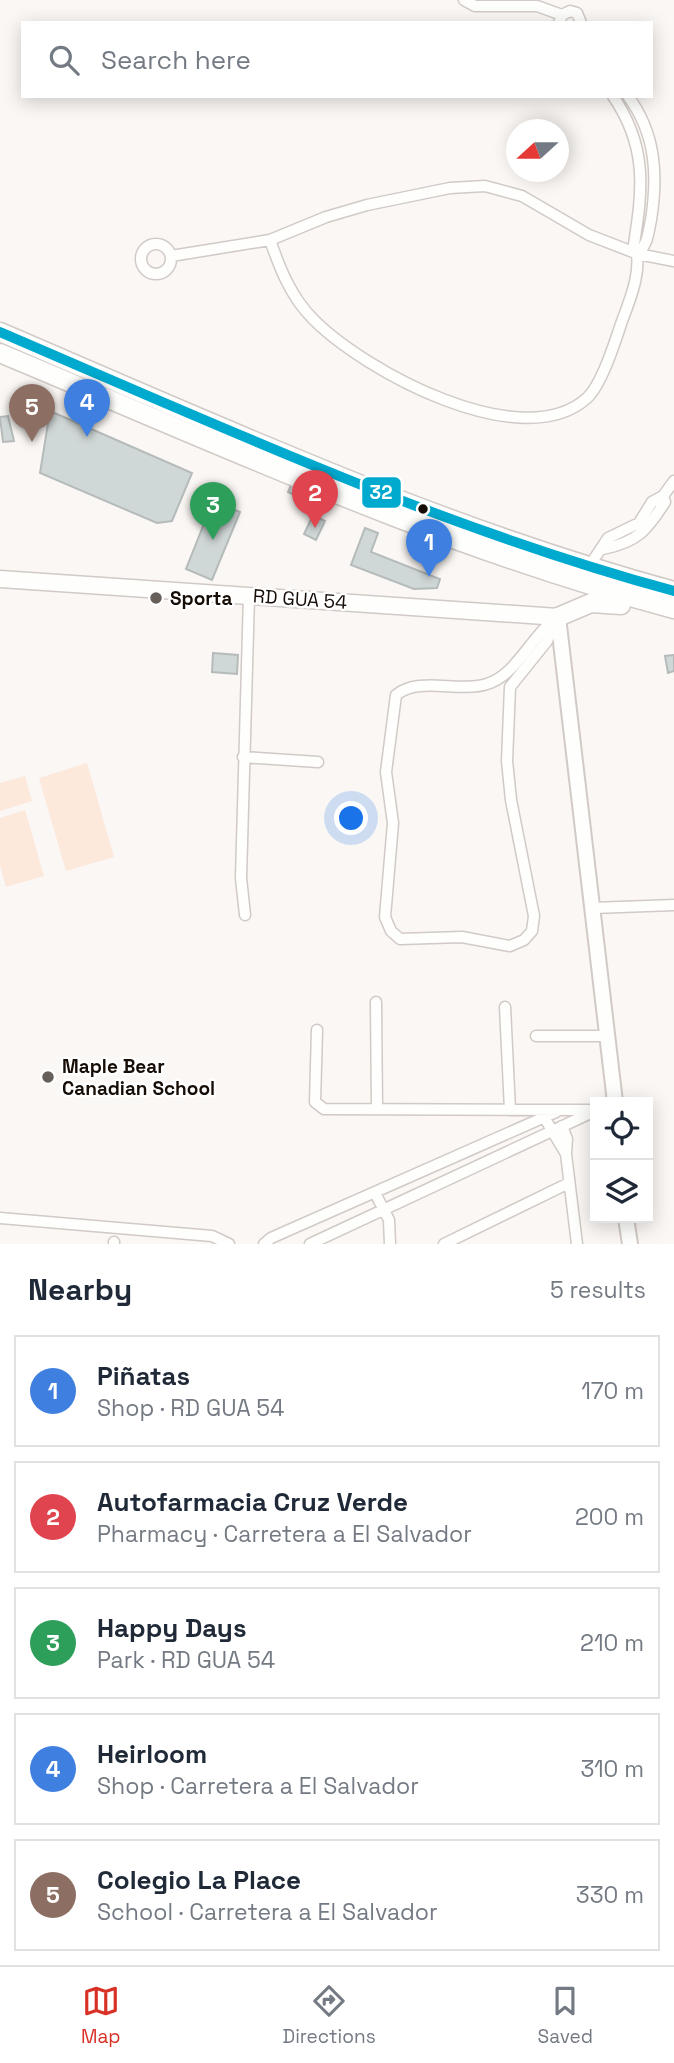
<!DOCTYPE html>
<meta charset="utf-8">
<style>
:root{--surface:#fff;--page:#f6f6f7;--text:#1f2937;--muted:#747a83;--line:#e0e1e3;--accent:#d93025}
body{margin:0;font-family:"Space Grotesk",sans-serif;background:var(--page);color:var(--text)}
.controls{position:absolute;right:21px;bottom:21px;display:grid;overflow:hidden;border-radius:0px;box-shadow:0 4px 18px #0003}
.controls button{width:63px;height:63px;display:grid;place-items:center;padding:0;border:0;border-bottom:2px solid var(--line);background:var(--surface);color:var(--text);font:35px sans-serif}
.compass{position:absolute;left:506px;top:119px;width:63px;height:63px;border-radius:50%;background:var(--surface);box-shadow:0 4px 18px #0003;rotate:249deg}
.you{position:absolute;left:352px;top:819px;width:24px;height:24px;margin:-18px;border:5px solid #fff;border-radius:50%;background:#1a73e8;box-shadow:0 0 0 10px #1a73e833}
.badge{display:grid;place-items:center;width:46px;height:46px;border-radius:50%;background:var(--accent);color:#fff;font-size:23px;font-weight:700}
.pin{position:absolute;translate:-50% -58px;filter:drop-shadow(0 2px 4px #0008)}
.pin::after{content:'';position:absolute;top:37px;width:24px;height:21px;background:inherit;clip-path:polygon(0 0,100% 0,50% 100%)}
.list{margin:0;padding:0;list-style:none}
h2{display:flex;justify-content:space-between;align-items:center;height:91px;margin:0;padding:0 28px;font-size:30px}
h2 small{font-size:23px;font-weight:400;color:var(--muted)}
.list li{display:grid;grid-template-columns:46px 1fr auto;gap:21px;align-items:center;box-sizing:border-box;height:112px;margin:0 14px 14px;padding:0 14px;border:2px solid var(--line);border-radius:0px}
.list b{display:block;font-size:26px;white-space:nowrap}
.list p{margin:0;font-size:23px;white-space:nowrap;color:var(--muted)}
.list em{font-size:23px;font-style:normal;color:var(--muted)}
.icon{flex:none;width:38px;height:38px;fill:none;stroke:currentColor;stroke-width:2;stroke-linecap:round;stroke-linejoin:round}
.map{position:relative;flex:none;width:674px;height:1244px;overflow:hidden}
.search{position:absolute;background:var(--surface);box-shadow:0 4px 18px #0003;left:21px;right:21px;top:21px;height:77px;display:flex;align-items:center;gap:18px;box-sizing:border-box;padding:0 24px;border-radius:0px;color:var(--muted);font-size:26px}
.sheet{height:721px;background:var(--surface)}
nav{display:flex;justify-content:space-around;align-items:center;box-sizing:border-box;height:98px;border-top:2px solid var(--line);background:var(--surface);font-size:19px;color:var(--muted)}
nav a{display:grid;justify-items:center;gap:4px}
nav .on{color:var(--accent)}
.map>svg:first-child{display:block}
.green{fill:#fde8dc}
.building{fill:#d0d8d7;stroke:#b5bbba;stroke-width:2}
.lines{fill:none;stroke-linecap:round;stroke-linejoin:round}
.street-casing{stroke:#d1cac6;stroke-width:13}
.secondary-casing{stroke:#d1cac6;stroke-width:18}
.primary-casing{stroke:#d1cac6;stroke-width:19}
.highway-casing{stroke:#d1cac6;stroke-width:21}
.street{stroke:#fefefd;stroke-width:10}
.secondary{stroke:#fefefd;stroke-width:14}
.primary{stroke:#fefefd;stroke-width:16}
.highway{stroke:#fefefd;stroke-width:18}
.bus-1-casing{stroke:#fff;stroke-width:16}
.bus-1{stroke:#00a9ce;stroke-width:10}
.bus-dot{fill:#170d07;stroke:#fff;stroke-width:2.5}
.poi-dot{fill:#665f5a;stroke:#fff;stroke-width:2.5}
.labels{text-anchor:middle;dominant-baseline:central;stroke-width:5;stroke-linejoin:round;paint-order:stroke}
.poi-label{font-size:19px;font-weight:bold;fill:#170d07;stroke:#fff;text-anchor:start}
.street-label{font-size:19px;fill:#170d07;stroke:#fff}
.line-badge{stroke:#fff;stroke-width:2.5}
.badge-label{font-size:19px;text-anchor:middle;font-weight:bold;fill:#fff}
</style>
<div class="map">
<svg width="674" height="1244" viewBox="0 0 674 1244">
<rect width="100%" height="100%" fill="#faf7f4"/>
<path class="green" d="M87,763L114,857L66,871L39,778Z
M25,776L32,801L0,811V783Z
M25,810L44,876L6,887L0,866V818Z"/>
<path class="building" d="M50,411L192,473L172,521L157,523L40,473Z
M8,416L14,441L3,442L0,417Z
M292,483L301,487L296,496L288,492Z
M213,501L240,512L212,580L186,569Z
M313,515L325,521L316,540L304,534Z
M365,528L378,533L371,552L440,579L437,588L414,589L351,565Z
M213,653L238,655L237,674L212,672Z
M674,655V671L668,673L665,656Z"/>
<g class="lines">
<g class="street-casing">
<path id="street" d="M464,0L475,6H537L562,15
M559,23L562,15L570,11L577,13L581,23
M628,96C656,134 658,175 651,220C648,233 648,244 638,254
M270,240C280,269 291,297 313,319C363,370 522,457 587,398C602,384 615,342 622,321C630,300 644,266 634,244C643,187 647,146 613,96
M141 259a15 15 0 1 1 30 0a15 15 0 1 1-30 0Z
M171,256L270,240L326,217L367,205L450,188L485,186L522,196L589,235L638,254L674,261
M603,549C638,542 647,530 665,502L663,496
M594,559L608,538L639,523L652,502L663,496L674,481
M558,617L547,641L510,687L507,761L511,800L534,916L532,931L524,940L510,946L462,937L400,939L391,931L385,917L393,823L386,772L396,695C419,676 458,693 487,684C517,675 531,635 558,617Z
M243,757L318,762
M593,908L674,905
M245,915L241,878L249,596
M376,1002L377,1109
M505,1007L510,1110
M317,1030L315,1102L324,1109L595,1110
M536,1036H609
M544,1117L566,1154
M562,1126L567,1139L566,1154L577,1244
M375,1193L389,1220L390,1244
M0,1218L212,1236L229,1244
M114,1244V1242
M264,1244L271,1238L556,1112
M310,1244L595,1111
M444,1244L569,1183"/>
</g>
<g class="secondary-casing">
<path id="secondary" d="M558,617L615,1102
M626,1218L630,1244"/>
</g>
<g class="primary-casing">
<path id="primary" d="M0,579L558,617"/>
</g>
<g class="highway-casing">
<path id="highway" d="M0,332C222,427 441,528 674,591
M0,353C221,445 442,548 674,609
M558,617L591,603L621,605"/>
</g>
<use href="#street" class="street"/>
<use href="#secondary" class="secondary"/>
<use href="#primary" class="primary"/>
<use href="#highway" class="highway"/>
<g class="bus-1-casing">
<path id="bus-1" d="M0,332C222,427 441,528 674,591"/>
</g>
<use href="#bus-1" class="bus-1"/>
</g>
<circle class="bus-dot" cx="423" cy="509" r="6"/>
<g class="poi-dot">
<circle cx="156" cy="598" r="7"/>
<circle cx="48" cy="1077" r="7"/>
</g>
<g class="labels">
<g class="poi-label">
<text x="170" y="598">Sporta</text>
<text x="62" y="1066">Maple Bear<tspan x="62" dy="22">Canadian School</tspan></text>
</g>
<g class="street-label">
<text transform="translate(300 599) rotate(4)">RD GUA 54</text>
</g>
</g>
<rect class="line-badge" x="361" y="476" width="41" height="33" rx="7" fill="#00a9ce"/>
<g class="badge-label">
<text x="381" y="499">32</text>
</g>
</svg>
<div class="controls">
<button><svg class="icon" aria-label="locate" viewBox="0 0 24 24"><circle cx="12" cy="12" r="6"/><path d="M12 2v4M12 18v4M2 12h4M18 12h4"/></svg></button>
<button><svg class="icon" aria-label="layers" viewBox="0 0 24 24"><path d="M12 4l9 5-9 5-9-5zM3 14l9 5 9-5"/></svg></button>
</div>
<svg class="compass" viewBox="-18 -18 36 36"><path d="M0-13l5 13h-10z" fill="#e53935"/><path d="M0 13l5-13h-10z" fill="#747a83"/></svg>
<div class="you"></div>
<div class="pin badge" style="left:429px;top:577px;background:#3f7fe0">1</div>
<div class="pin badge" style="left:315px;top:528px;background:#e0444e">2</div>
<div class="pin badge" style="left:213px;top:540px;background:#2e9e5b">3</div>
<div class="pin badge" style="left:87px;top:437px;background:#3f7fe0">4</div>
<div class="pin badge" style="left:32px;top:442px;background:#8d6e63">5</div>
<div class="search"><svg class="icon" aria-label="search" viewBox="0 0 24 24"><circle cx="10" cy="10" r="6"/><path d="M15 15l6 6"/></svg>Search here</div>
</div>
<section class="sheet">
<h2>Nearby<small>5 results</small></h2>
<ul class="list">
<li><span class="badge" style="background:#3f7fe0">1</span><div><b>Piñatas</b><p>Shop · RD GUA 54</p></div><em>170 m</em></li>
<li><span class="badge" style="background:#e0444e">2</span><div><b>Autofarmacia Cruz Verde</b><p>Pharmacy · Carretera a El Salvador</p></div><em>200 m</em></li>
<li><span class="badge" style="background:#2e9e5b">3</span><div><b>Happy Days</b><p>Park · RD GUA 54</p></div><em>210 m</em></li>
<li><span class="badge" style="background:#3f7fe0">4</span><div><b>Heirloom</b><p>Shop · Carretera a El Salvador</p></div><em>310 m</em></li>
<li><span class="badge" style="background:#8d6e63">5</span><div><b>Colegio La Place</b><p>School · Carretera a El Salvador</p></div><em>330 m</em></li>
</ul>
</section>
<nav>
<a class="on"><svg class="icon" aria-label="map" viewBox="0 0 24 24"><path d="M3 6l6-2 6 2 6-2v14l-6 2-6-2-6 2zM9 4v14M15 6v14"/></svg>Map</a>
<a><svg class="icon" aria-label="directions" viewBox="0 0 24 24"><path d="M12 3l9 9-9 9-9-9zM9 14v-3h6M13 9l2 2-2 2"/></svg>Directions</a>
<a><svg class="icon" aria-label="saved" viewBox="0 0 24 24"><path d="M7 4h10v16l-5-4-5 4z"/></svg>Saved</a>
</nav>
